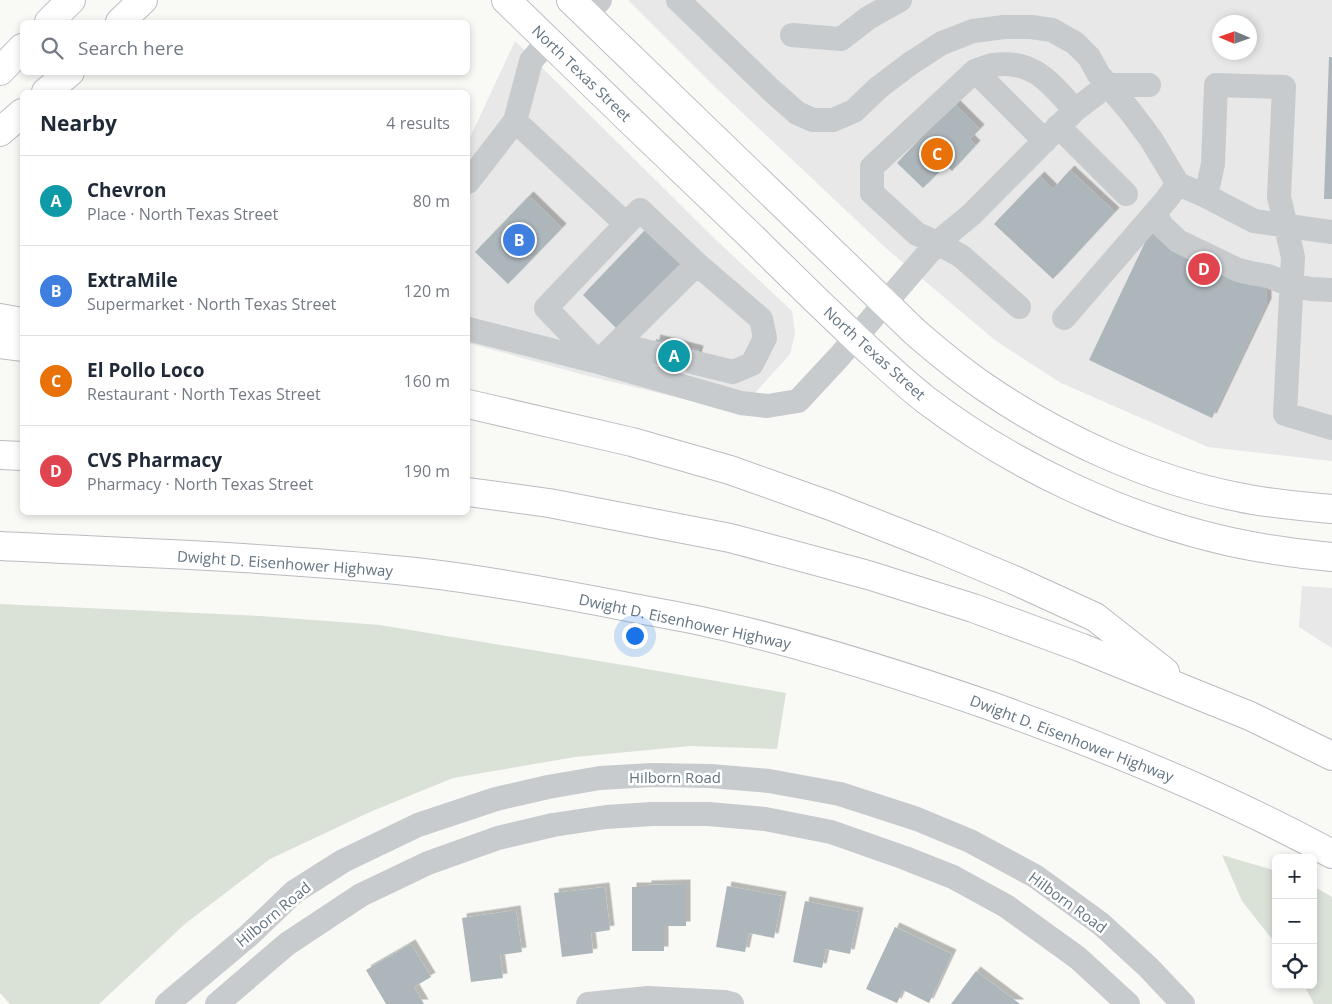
<!DOCTYPE html>
<meta charset="utf-8">
<style>
:root{--surface:#fff;--page:#f2f2f3;--text:#1f2937;--muted:#747a83;--line:#e0e1e3;--accent:#e5572a}
body{margin:0;font-family:"Open Sans",sans-serif;background:var(--page);color:var(--text)}
.controls{position:absolute;right:15px;bottom:15px;display:grid;overflow:hidden;border-radius:8px;box-shadow:0 2px 8px #0003}
.controls button{width:45px;height:45px;display:grid;place-items:center;padding:0;border:0;border-bottom:1px solid var(--line);background:var(--surface);color:var(--text);font:25px sans-serif}
.compass{position:absolute;left:1212px;top:15px;width:45px;height:45px;border-radius:50%;background:var(--surface);box-shadow:0 2px 8px #0003;rotate:272deg}
.you{position:absolute;left:634px;top:635px;width:18px;height:18px;margin:-12px;border:4px solid #fff;border-radius:50%;background:#1a73e8;box-shadow:0 0 0 8px #1a73e833}
.badge{display:grid;place-items:center;width:32px;height:32px;border-radius:50%;background:var(--accent);color:#fff;font-size:16px;font-weight:700}
.pin{position:absolute;translate:-50% -50%;border:2px solid #fff;box-shadow:0 1px 5px #0006}
.list{margin:0;padding:0;list-style:none}
h2{display:flex;justify-content:space-between;align-items:center;height:65px;margin:0;padding:0 20px;font-size:21px}
h2 small{font-size:16px;font-weight:400;color:var(--muted)}
.list li{display:grid;grid-template-columns:32px 1fr auto;gap:15px;align-items:center;box-sizing:border-box;height:90px;padding:0 20px;border-top:1px solid var(--line)}
.list b{display:block;font-size:19px;white-space:nowrap}
.list p{margin:0;font-size:16px;white-space:nowrap;color:var(--muted)}
.list em{font-size:16px;font-style:normal;color:var(--muted)}
.icon{flex:none;width:28px;height:28px;fill:none;stroke:currentColor;stroke-width:2;stroke-linecap:round;stroke-linejoin:round}
.map{position:relative;flex:none;width:1332px;height:1004px;overflow:hidden}
.search{position:absolute;background:var(--surface);box-shadow:0 2px 8px #0003;left:20px;top:20px;width:450px;height:55px;display:flex;align-items:center;gap:12px;box-sizing:border-box;padding:0 18px;border-radius:8px;color:var(--muted);font-size:19px}
.panel{position:absolute;background:var(--surface);box-shadow:0 2px 8px #0003;left:20px;top:90px;width:450px;height:425px;border-radius:8px}
.map>svg:first-child{display:block}
.built{fill:#e7e8e7;fill-rule:evenodd}
.green{fill:#dae1d7}
.building{fill:#adb6bb;filter:url(#shadow)}
.lines{fill:none;stroke-linecap:round;stroke-linejoin:round}
.minor-tunnel{stroke:#d4d8d9;stroke-width:24;stroke-dasharray:24 12;stroke-linecap:butt}
.major-casing{stroke:#babec2;stroke-width:30}
.highway-casing{stroke:#b9bdc0;stroke-width:30}
.minor{stroke:#c7cbce;stroke-width:24}
.major{stroke:#fff;stroke-width:28}
.highway{stroke:#fff;stroke-width:28}
.labels{text-anchor:middle;dominant-baseline:central;stroke-width:5;stroke-linejoin:round;paint-order:stroke}
.street-label{font-size:15px;fill:#637482;stroke:#fff}
</style>
<div class="map">
<svg width="1332" height="1004" viewBox="0 0 1332 1004">
<defs>
<filter id="shadow"><feDropShadow dx="4.5" dy="-4.5" stdDeviation="0" flood-color="#0004"/></filter>
</defs>
<rect width="100%" height="100%" fill="#f9f9f6"/>
<path class="built" d="M628,0H1332V461L1208,447L1061,383L996,341L888,250L714,86ZM1220,22H1250V52H1220Z
M515,41L716,240L792,311L795,334L790,354L738,412L588,376L468,343V142Z
M1302,586L1332,588V648L1299,627Z"/>
<path class="green" d="M0,604L260,616L380,625L629,666L786,693L777,749L690,746L575,757L453,778L370,812L270,859L186,923L99,1004H10L0,993Z
M1222,855L1276,871V944L1242,901Z
M1313,886L1332,897V1004H1314L1304,985H1313Z"/>
<path class="building" d="M1329,57H1332V199H1324Z
M954,103L980,129L970,139L976,145L952,171L946,165L923,188L897,163Z
M1070,170L1115,212L1053,279L994,224L1040,176L1053,189Z
M529,196L562,228L508,284L475,252Z
M647,228L682,263L618,330L583,295Z
M1149,234L1267,290V303L1212,418L1089,360Z
M656,339L699,350L694,371L651,360Z
M686,884V926H664V951H632V887H647V885Z
M727,886L782,896L774,938L749,933L745,952L716,947Z
M605,887L610,930L591,933L593,953L562,957L554,893Z
M805,901L859,912L850,954L826,949L822,968L793,962Z
M516,910L522,952L500,955L503,978L471,982L462,918Z
M895,927L952,954L929,1003L903,990L897,1003L866,989Z
M411,944L431,977L414,987L424,1004H386L366,970Z
M976,971L1020,1004H951Z"/>
<g class="lines">
<path class="minor-tunnel" d="M653,353L696,363"/>
<g class="major-casing">
<path id="major" d="M506,0C589,81 673,162 757,242C791,276 825,309 860,342C882,362 903,382 926,400C1013,466 1123,518 1231,542C1264,549 1298,554 1332,557
M571,0L915,332C938,352 961,371 986,388C1059,438 1151,480 1238,497C1269,504 1301,506 1332,509
M49,22L71,0
M120,22L143,0
M0,71L22,48
M46,92L70,72
M0,132L22,113"/>
</g>
<g class="highway-casing">
<path id="highway" d="M0,318L22,322
M0,344L22,347
M468,404L632,442L730,470L831,506L933,546L1014,580L1095,617L1165,672
M0,455L22,456
M468,492L549,503L730,538L868,575L973,608L1082,648L1250,716L1332,756
M0,546C138,553 278,557 415,572C487,580 557,593 628,607C659,613 691,618 723,626C813,647 901,675 988,705C1106,747 1222,794 1332,854"/>
</g>
<path class="minor" d="M678,0L770,89L797,113L813,120H833L854,111L878,88L911,63L942,43L973,31L1004,27H1031L1052,30L1075,43L1089,57L1099,75L1130,111L1151,139L1178,184L1206,196L1254,221L1332,232
M586,15L600,0
M792,35L841,39L868,18L900,0
M975,71L1045,141
M515,121L626,224L546,308L598,362L697,264L761,319L765,338L752,364L733,372L696,363
M1058,126L1126,194
M468,182L515,121L531,61L548,41
M1206,196L1213,164L1216,85L1284,87L1279,197L1293,257L1285,414L1332,428
M1155,213L1162,226L1178,241L1238,270L1251,273L1268,276L1291,285L1311,289L1332,290
M626,224L640,210L697,264
M1019,307L961,256L937,243L917,234L872,193V167L975,71C981,69 987,66 993,65C1034,59 1050,83 1075,110
M1064,318L1166,200L1178,184
M468,329L598,362L741,403L767,406L798,401L838,358L937,243L972,214L1075,110L1108,85H1149
M616,344L653,353
M167,1004L248,936L294,892L343,861L418,825L496,799L548,787L600,778L652,775L711,776L769,781L840,794L917,819L970,841L1035,876L1101,924L1148,967L1183,1004
M217,1004L287,944L361,895L428,863L498,838L553,825L606,817L652,814H708L765,819L831,832L905,858L953,877L1006,906L1078,958L1128,1004
M588,1004L648,998L724,1002L732,1004"/>
<use href="#major" class="major"/>
<use href="#highway" class="highway"/>
</g>
<g class="labels">
<g class="street-label">
<text transform="translate(582 73) rotate(44)">North Texas Street</text>
<text transform="translate(875 353) rotate(42)">North Texas Street</text>
<text transform="translate(285 563) rotate(4)">Dwight D. Eisenhower Highway</text>
<text transform="translate(685 621) rotate(12)">Dwight D. Eisenhower Highway</text>
<text transform="translate(1072 738) rotate(21)">Dwight D. Eisenhower Highway</text>
<text x="675" y="777">Hilborn Road</text>
<text transform="translate(1068 902) rotate(36)">Hilborn Road</text>
<text transform="translate(273 914) rotate(-40)">Hilborn Road</text>
</g>
</g>
</svg>
<div class="controls">
<button>+</button>
<button>−</button>
<button><svg class="icon" aria-label="locate" viewBox="0 0 24 24"><circle cx="12" cy="12" r="6"/><path d="M12 2v4M12 18v4M2 12h4M18 12h4"/></svg></button>
</div>
<svg class="compass" viewBox="-18 -18 36 36"><path d="M0-13l5 13h-10z" fill="#e53935"/><path d="M0 13l5-13h-10z" fill="#747a83"/></svg>
<div class="you"></div>
<div class="pin badge" style="left:674px;top:356px;background:#0f9aa8">A</div>
<div class="pin badge" style="left:519px;top:240px;background:#3f7fe0">B</div>
<div class="pin badge" style="left:937px;top:154px;background:#e8710a">C</div>
<div class="pin badge" style="left:1204px;top:269px;background:#e0444e">D</div>
<div class="search"><svg class="icon" aria-label="search" viewBox="0 0 24 24"><circle cx="10" cy="10" r="6"/><path d="M15 15l6 6"/></svg>Search here</div>
<section class="panel">
<h2>Nearby<small>4 results</small></h2>
<ul class="list">
<li><span class="badge" style="background:#0f9aa8">A</span><div><b>Chevron</b><p>Place · North Texas Street</p></div><em>80 m</em></li>
<li><span class="badge" style="background:#3f7fe0">B</span><div><b>ExtraMile</b><p>Supermarket · North Texas Street</p></div><em>120 m</em></li>
<li><span class="badge" style="background:#e8710a">C</span><div><b>El Pollo Loco</b><p>Restaurant · North Texas Street</p></div><em>160 m</em></li>
<li><span class="badge" style="background:#e0444e">D</span><div><b>CVS Pharmacy</b><p>Pharmacy · North Texas Street</p></div><em>190 m</em></li>
</ul>
</section>
</div>
